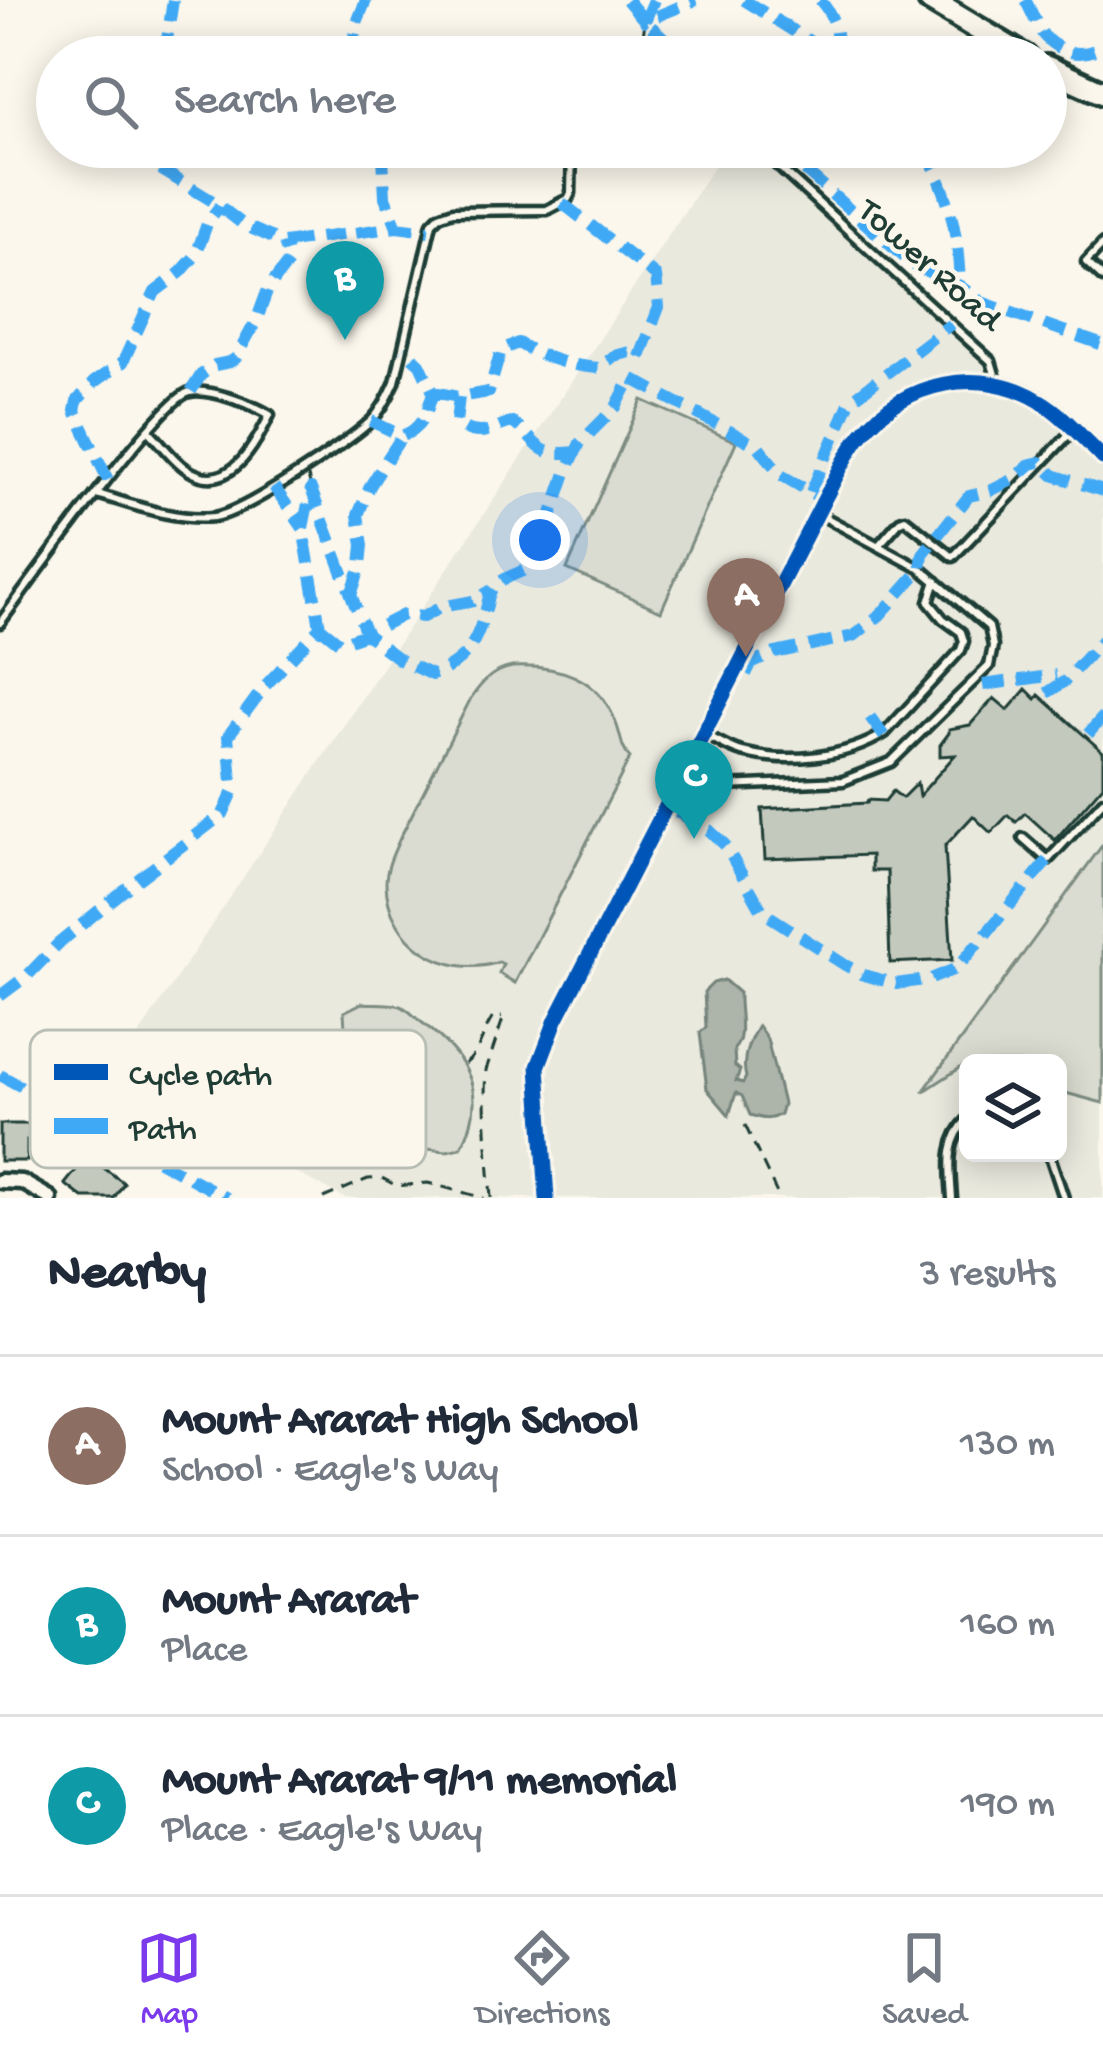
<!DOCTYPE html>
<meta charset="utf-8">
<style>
:root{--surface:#fff;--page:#f2f2f3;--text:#1f2937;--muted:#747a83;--line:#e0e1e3;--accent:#7c3aed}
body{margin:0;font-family:"Gochi Hand",sans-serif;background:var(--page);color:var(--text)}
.controls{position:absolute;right:36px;bottom:36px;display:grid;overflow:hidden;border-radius:18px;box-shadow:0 6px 30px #0003}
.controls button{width:108px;height:108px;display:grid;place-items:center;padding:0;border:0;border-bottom:3px solid var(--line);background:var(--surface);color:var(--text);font:60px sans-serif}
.you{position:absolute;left:540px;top:540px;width:42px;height:42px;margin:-30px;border:9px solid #fff;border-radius:50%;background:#1a73e8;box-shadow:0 0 0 18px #1a73e833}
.badge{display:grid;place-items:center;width:78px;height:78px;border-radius:50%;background:var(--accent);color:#fff;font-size:39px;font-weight:700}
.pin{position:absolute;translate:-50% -99px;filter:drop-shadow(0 3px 6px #0008)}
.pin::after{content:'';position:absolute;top:63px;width:42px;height:36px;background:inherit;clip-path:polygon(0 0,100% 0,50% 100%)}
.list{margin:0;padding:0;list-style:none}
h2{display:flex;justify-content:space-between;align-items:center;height:156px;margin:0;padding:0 48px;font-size:51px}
h2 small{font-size:39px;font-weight:400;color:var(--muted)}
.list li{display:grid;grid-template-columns:78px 1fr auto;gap:36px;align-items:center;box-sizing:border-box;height:180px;padding:0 48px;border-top:3px solid var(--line)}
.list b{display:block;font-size:45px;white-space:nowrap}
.list p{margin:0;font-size:39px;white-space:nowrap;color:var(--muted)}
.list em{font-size:39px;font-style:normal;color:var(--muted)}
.icon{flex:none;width:66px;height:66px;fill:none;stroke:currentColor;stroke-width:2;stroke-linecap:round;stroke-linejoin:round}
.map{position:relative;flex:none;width:1103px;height:1198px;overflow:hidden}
.search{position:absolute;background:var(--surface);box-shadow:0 6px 30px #0003;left:36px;right:36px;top:36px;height:132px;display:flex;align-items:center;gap:30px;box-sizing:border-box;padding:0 42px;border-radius:66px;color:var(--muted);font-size:45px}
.sheet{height:696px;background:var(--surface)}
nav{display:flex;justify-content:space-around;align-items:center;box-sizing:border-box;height:168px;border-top:3px solid var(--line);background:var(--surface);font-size:33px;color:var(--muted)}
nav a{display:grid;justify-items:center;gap:6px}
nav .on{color:var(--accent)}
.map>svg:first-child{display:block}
.built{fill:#eae9de}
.green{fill:#dbdcd1;stroke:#7d8c82;stroke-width:3}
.water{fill:#adb4aa;stroke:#74847b;stroke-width:3}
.building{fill:#c4c9be;stroke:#1f3d34;stroke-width:3}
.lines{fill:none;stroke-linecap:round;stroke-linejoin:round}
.lane-casing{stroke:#1f3d34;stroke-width:15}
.street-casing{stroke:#1f3d34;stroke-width:21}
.highway-casing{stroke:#1f3d34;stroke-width:30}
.path{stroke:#1f3d34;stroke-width:3;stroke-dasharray:12 9;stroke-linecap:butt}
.lane{stroke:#fbf7ec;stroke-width:6}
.street{stroke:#fbf7ec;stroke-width:12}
.highway{stroke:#fbf7ec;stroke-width:21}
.quiet{stroke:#3fa9f5;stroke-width:12;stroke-dasharray:24 12;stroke-linecap:butt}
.cycleway-casing{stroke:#fbf7ec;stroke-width:22}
.cycleway{stroke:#0057b8;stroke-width:15}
.labels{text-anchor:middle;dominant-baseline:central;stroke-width:9;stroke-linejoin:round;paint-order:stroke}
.street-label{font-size:36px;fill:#1f3d34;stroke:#fbf7ec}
.key{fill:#fbf7ec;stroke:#b9bfb5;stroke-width:3}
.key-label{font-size:33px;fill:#1f3d34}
</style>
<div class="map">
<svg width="1103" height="1198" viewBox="0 0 1103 1198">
<rect width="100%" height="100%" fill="#fbf7ec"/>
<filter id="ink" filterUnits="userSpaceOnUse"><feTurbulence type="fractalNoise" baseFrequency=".00833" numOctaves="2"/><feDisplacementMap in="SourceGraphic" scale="24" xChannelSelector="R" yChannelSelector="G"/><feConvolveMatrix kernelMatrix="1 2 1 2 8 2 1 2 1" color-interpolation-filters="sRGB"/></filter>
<g filter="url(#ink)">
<path class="built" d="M727,147H753L1103,469V844L926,1089L964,1065L968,1067V1153H1058V1091L1103,1103V1198H345L111,1077Z"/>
<path class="green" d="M642,400L736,442L661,611L567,569Z
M512,667C558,665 599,676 616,723C621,735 621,749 630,758L515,983L499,973L503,964L499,962C445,980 387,941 386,883C386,867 394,852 400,838L471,698C483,681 492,671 512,667Z
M1103,844V1103L1058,1091V1063H968V1067L963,1066L923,1092Z
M362,1003C373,1004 390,1003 401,1006C408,1009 417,1019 424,1024C468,1058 490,1094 461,1148L447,1151L352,1142L344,1012Z"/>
<path class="water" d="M724,980L739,993C738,1012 746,1038 734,1049L735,1066L740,1070L736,1081L743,1083L746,1077C741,1059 748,1042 758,1026L767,1039L783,1104L780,1114C770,1121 762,1119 750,1115L742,1096L736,1093L729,1115L707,1089L700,1033L706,1027L704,992L713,983Z"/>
<path class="building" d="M1026,689L1036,699L1039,695L1103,752V785L1055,840L1025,813L1016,822L1008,815L991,833L973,816L945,846L952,960L890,963L887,871H871V855L765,859L762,809L867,803L868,800L885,801L893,791L902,798L917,783L919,796L955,755L940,756V745L949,733V729L970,725L994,698L1008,710Z
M0,1124H32V1140H27V1161H0Z
M81,1151L124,1183L114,1198H83L65,1184L77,1169L71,1164Z"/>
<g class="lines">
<g class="lane-casing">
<path id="lane" d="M620,57L633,46L642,44L662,57
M757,147L991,361L997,381
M1103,244L1086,262L1103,278
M97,494C135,505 174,521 214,517C242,514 348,443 371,421C382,410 389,396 395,382L432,223L439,216L453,211L547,210L568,199L571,193L572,147
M878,546L900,521L905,519L953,557L1073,430
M0,623C25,589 162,397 190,392C211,388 253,405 270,415C255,445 229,496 188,470C173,461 161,442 148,430
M706,735C718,741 730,749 742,752C787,764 846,758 885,733L961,650L964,641L961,632L943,619L929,602L936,581
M677,788L843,781L891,762L989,666L993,646L989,627L921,569L817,513
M1023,838L1048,860L1103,801
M1049,1153L1064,1198
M952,1198C950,1168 945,1141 968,1119"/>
</g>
<g class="street-casing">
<path id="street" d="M0,1181L22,1182L50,1198
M547,1198L538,1067L556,1020L824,500C836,478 846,454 862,434C903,381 982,365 1040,401C1064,415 1083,439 1103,458"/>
</g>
<g class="highway-casing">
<path id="highway" d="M930,0L1025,57
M1046,67L1103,93"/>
</g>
<path class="path" d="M643,37L645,21
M308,476L311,489
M465,1064C481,1051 482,1033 493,1017H502
M745,1125L779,1198
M323,1198L368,1179L382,1178L397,1186L428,1183L484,1198
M491,1198C488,1155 483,1113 486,1070L505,1013"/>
<use href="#lane" class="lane"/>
<use href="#street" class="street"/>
<use href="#highway" class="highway"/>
<path class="quiet" d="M627,0L645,21L685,57
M654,0L645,21L696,0
M744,0L835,57
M820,0C835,18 840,33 833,55
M1025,0C1032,11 1037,28 1045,37C1061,54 1084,58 1103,46
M169,57L167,40L173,0
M351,57L356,25L366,0
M137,147L135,150L144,159L214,202L244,225L284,243L397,227L429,231
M380,147L383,155L385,197L397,227
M778,147L913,265L960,286L981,302L1103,345
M924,147C950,196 958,231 960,286
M562,203L656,276L659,307L638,362
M191,391L201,375L215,365L230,362L236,358L257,319L268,289L290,260L284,243
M433,392L459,397L489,392L501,350L518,343C544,358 568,366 599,368L614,356L643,349
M459,397L456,422C479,441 488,429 512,422C542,444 533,457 576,452
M371,421L402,436C423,428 427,412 433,392L420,364L403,349
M108,480L75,411L77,401L94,382L123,362L155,292L181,272L196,255L208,221L220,206
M274,487L303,528
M811,492L850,401L951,324
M351,595L361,565L363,545L358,515L370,486L402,436
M320,627L340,643L366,634L403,615L423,617L441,607L473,601L492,590
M746,674L751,664L775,653L854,636L880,615L921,569L923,554L969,496L990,491L1014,479L1031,464L1040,462L1053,475L1103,491
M983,685L1056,675
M1047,693L1065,681L1103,639
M870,717L889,743
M1088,734L1103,717
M677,812L709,830L725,845L763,912L845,965L864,975L896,984L931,979L957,968L1048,860
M0,996L28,975L58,944L123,891L223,814L233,792L228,736L265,686L320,627L303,528L311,489L366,634L400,660L432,675C467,662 476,643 486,609C488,602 488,595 492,590C500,577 523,573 535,564L567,470L580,443L616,407L631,378L759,447L781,475L824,500
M0,1075L227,1198"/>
<g class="cycleway-casing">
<path id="cycleway" d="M547,1198L538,1067L556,1020L824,500C836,478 846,454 862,434C903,381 982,365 1040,401C1064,415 1083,439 1103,458"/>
</g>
<use href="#cycleway" class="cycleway"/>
</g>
</g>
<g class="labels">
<g class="street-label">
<text transform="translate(928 267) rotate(42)">Tower Road</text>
</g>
</g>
<rect x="30" y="1030" width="396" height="138" rx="18" class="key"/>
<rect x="54" y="1064" width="54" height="16" fill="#0057b8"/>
<rect x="54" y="1118" width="54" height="16" fill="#3fa9f5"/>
<g class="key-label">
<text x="129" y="1084">Cycle path</text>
<text x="129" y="1138">Path</text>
</g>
</svg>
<div class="controls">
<button><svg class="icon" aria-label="layers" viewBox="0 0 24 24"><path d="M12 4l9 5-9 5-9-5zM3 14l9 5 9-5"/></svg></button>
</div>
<div class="you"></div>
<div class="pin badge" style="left:746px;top:657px;background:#8d6e63">A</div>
<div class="pin badge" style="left:345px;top:340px;background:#0f9aa8">B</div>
<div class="pin badge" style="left:694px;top:839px;background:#0f9aa8">C</div>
<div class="search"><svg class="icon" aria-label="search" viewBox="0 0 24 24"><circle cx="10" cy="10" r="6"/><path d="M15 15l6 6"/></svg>Search here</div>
</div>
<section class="sheet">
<h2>Nearby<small>3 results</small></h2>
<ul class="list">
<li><span class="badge" style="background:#8d6e63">A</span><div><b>Mount Ararat High School</b><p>School · Eagle's Way</p></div><em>130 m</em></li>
<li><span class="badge" style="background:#0f9aa8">B</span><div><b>Mount Ararat</b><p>Place</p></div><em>160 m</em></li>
<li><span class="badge" style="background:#0f9aa8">C</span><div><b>Mount Ararat 9/11 memorial</b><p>Place · Eagle's Way</p></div><em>190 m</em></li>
</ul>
</section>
<nav>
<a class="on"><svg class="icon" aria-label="map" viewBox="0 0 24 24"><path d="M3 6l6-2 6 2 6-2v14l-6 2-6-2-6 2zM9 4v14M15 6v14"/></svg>Map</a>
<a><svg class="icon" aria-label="directions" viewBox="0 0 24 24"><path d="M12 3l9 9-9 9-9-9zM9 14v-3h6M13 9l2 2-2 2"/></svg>Directions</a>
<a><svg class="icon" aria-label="saved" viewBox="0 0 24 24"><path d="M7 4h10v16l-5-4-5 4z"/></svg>Saved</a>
</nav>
